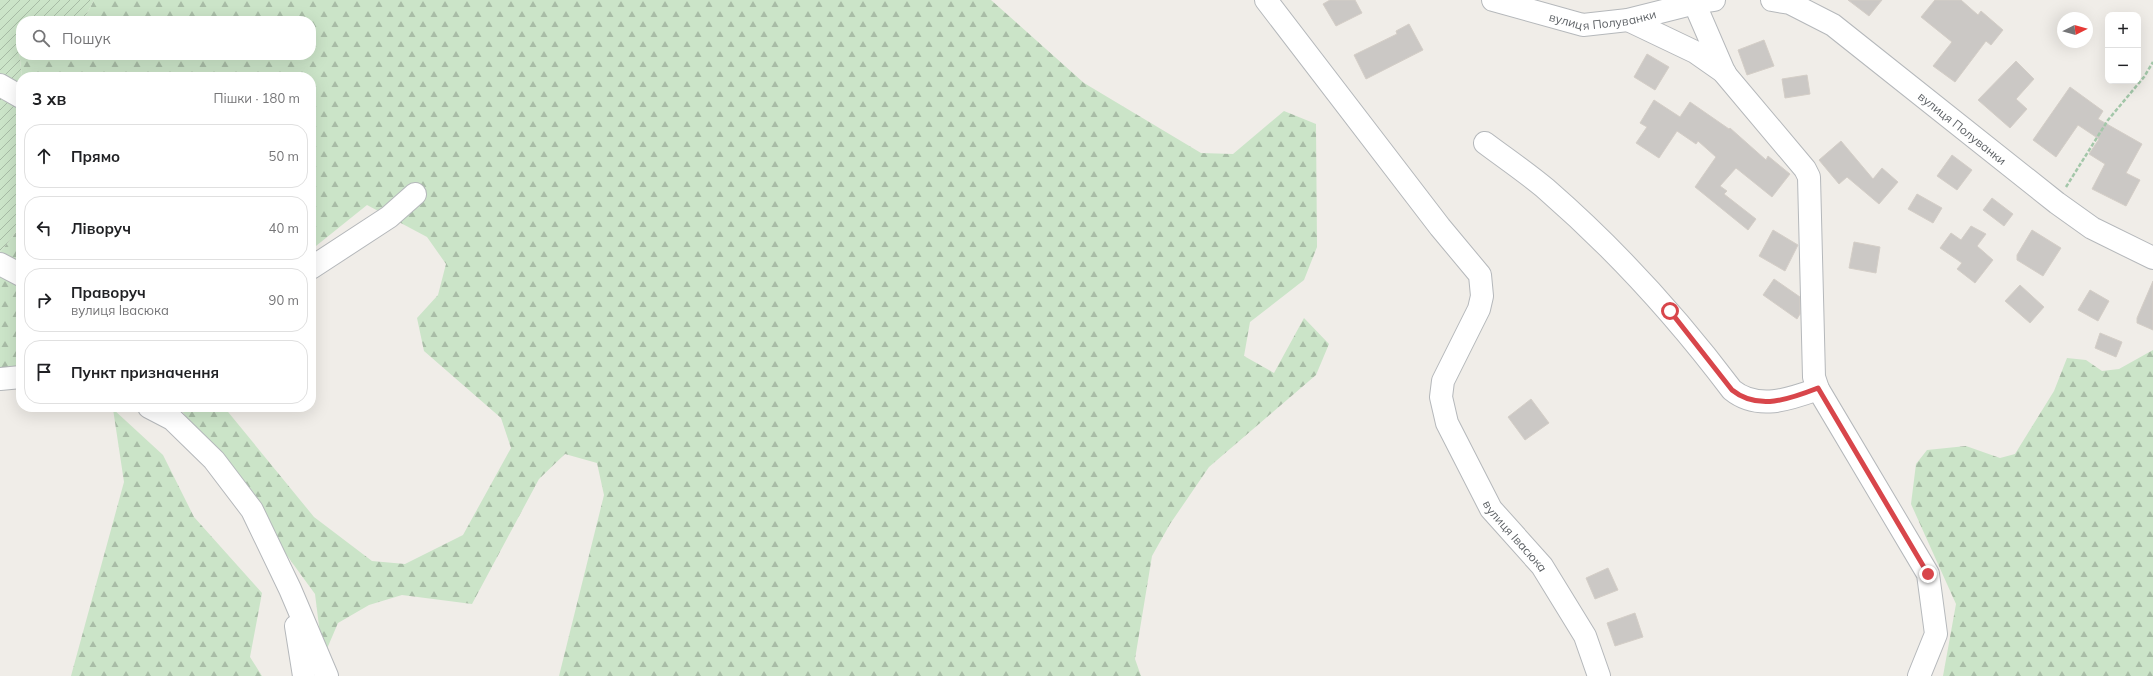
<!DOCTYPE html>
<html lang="uk">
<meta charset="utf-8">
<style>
:root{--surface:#fff;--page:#f6f6f6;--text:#202124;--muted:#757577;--line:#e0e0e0}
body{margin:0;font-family:Mulish,sans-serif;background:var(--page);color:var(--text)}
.controls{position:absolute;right:12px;top:12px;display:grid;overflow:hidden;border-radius:8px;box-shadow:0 4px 16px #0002}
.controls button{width:36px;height:36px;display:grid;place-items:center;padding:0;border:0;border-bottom:1px solid var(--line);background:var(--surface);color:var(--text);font:20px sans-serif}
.compass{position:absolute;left:2057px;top:12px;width:36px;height:36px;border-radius:50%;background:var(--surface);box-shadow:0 4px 16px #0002;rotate:84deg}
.stop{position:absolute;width:12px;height:12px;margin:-9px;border:3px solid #d8464b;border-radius:50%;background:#fff}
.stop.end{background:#d8464b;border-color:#fff;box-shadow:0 1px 4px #0008}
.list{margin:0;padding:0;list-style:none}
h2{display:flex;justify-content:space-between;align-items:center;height:52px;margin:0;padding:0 16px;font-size:17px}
h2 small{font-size:13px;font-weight:400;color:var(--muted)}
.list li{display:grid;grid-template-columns:26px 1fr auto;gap:12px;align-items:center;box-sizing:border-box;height:64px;margin:0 8px 8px;padding:0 8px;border:1px solid var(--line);border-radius:16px}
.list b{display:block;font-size:15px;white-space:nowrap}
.list p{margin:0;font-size:13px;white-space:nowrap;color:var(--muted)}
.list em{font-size:13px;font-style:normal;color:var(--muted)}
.icon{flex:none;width:22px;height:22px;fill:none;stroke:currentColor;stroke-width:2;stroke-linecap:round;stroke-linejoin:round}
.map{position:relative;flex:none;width:2153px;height:676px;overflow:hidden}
.search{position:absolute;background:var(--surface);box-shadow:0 4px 16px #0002;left:16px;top:16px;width:300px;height:44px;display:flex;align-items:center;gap:10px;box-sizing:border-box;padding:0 14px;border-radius:16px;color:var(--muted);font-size:15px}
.panel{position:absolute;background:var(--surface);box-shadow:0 4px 16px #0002;left:16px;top:72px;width:300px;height:340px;border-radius:16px}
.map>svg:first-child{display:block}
.forest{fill:url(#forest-firs)}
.garden{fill:url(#garden-furrows)}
.building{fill:#cbc8c5;stroke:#d4cec7}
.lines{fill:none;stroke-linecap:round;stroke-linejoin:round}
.minor-casing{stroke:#b5b8bb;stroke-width:24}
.path{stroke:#a3c7a9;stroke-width:2.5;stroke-dasharray:4 2;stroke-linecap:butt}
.minor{stroke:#fff;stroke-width:22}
.route{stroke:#d8464b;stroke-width:5}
.labels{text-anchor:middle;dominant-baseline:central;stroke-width:4;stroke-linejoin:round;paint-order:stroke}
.street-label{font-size:12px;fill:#5f6367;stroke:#fff}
</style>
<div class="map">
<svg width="2153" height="676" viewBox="0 0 2153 676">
<defs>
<pattern id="forest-firs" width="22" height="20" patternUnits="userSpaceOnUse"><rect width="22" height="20" fill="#cbe4c8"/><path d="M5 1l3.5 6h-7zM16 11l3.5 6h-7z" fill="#a8bca6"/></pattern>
<pattern id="garden-furrows" width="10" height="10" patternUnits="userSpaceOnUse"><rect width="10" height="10" fill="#cbe4c8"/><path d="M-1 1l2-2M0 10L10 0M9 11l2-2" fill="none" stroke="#a8bca6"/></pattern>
</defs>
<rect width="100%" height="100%" fill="#f0ede8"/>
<path class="forest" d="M94,0H991L1084,83L1201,153L1233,154L1284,111L1316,124L1317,247L1304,280L1250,322L1244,356L1274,373L1304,318L1329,344L1316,375L1209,467L1170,524L1152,556L1135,659L1141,676H559L604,495L597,463L565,454L539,479L472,604L402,595L369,605L338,623L323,658L315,594L179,407H224L314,517L372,561L405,564L463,535L511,448L501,418L424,351L417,318L438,295L446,264L427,237L367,205L311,250V77H22L18,42L21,43V55H311V21H83Z
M21,226V372L0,374V252Z
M2153,350V676H1943L1956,604L1911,504L1916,464L1927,450L1966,446L2000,458L2015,454L2054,391L2067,358L2086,360L2102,371L2119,369Z
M113,409L163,455L194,517L262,593L250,657L262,676H71L124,482Z"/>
<path class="garden" d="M0,0H94L83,21H21V43L18,42L22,77L21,226L0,252Z"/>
<path class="building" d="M1330,0H1355L1362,13L1336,26L1323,4Z
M1848,0H1882L1869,16Z
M1935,0H1961L1978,15L1981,11L2003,30L1991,45L1986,41L1955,82L1933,66L1952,42L1921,17Z
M1409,24L1423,50L1366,79L1354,55L1397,34L1396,31Z
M1764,40L1774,66L1747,75L1738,50Z
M1647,54L1669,67L1655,90L1634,77Z
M2016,61L2034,79L2016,99L2027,109L2010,128L1978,100Z
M1807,75L1810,94L1785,98L1782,79Z
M2070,87L2103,111L2098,119L2142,144L2126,173L2140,180L2126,206L2092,189L2105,164L2089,154L2099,139L2078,125L2056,157L2033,140Z
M1654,100L1680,117L1690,102L1729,129L1730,128L1766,160L1768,156L1790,174L1772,197L1736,168L1720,186L1727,191L1724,194L1756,219L1748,230L1695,187L1716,157L1698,141L1696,144L1677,131L1659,158L1636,143L1647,127L1640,123Z
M1841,141L1873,179L1882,168L1898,182L1879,204L1847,177L1839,184L1819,160Z
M1952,155L1972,170L1957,190L1937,176Z
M1917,194L1942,208L1933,223L1908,209Z
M1992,198L2013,214L2004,226L1983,210Z
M1971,226L1986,234L1977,246L1993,260L1975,283L1957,269L1962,263L1940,248L1951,233L1961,240Z
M1773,230L1798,245L1785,271L1759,256Z
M2032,230L2061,248L2043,276L2017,260V255Z
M1854,242L1880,247L1876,273L1849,268Z
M1774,279L1800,297V314L1797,319L1763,295Z
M2153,281V330L2137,323V318Z
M2020,285L2044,307L2030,323L2005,301Z
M2090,290L2109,301L2098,321L2078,310Z
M2100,333L2122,342L2116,357L2095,348Z
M1531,399L1549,423L1525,440L1508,417Z
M1608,568L1618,590L1595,599L1586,578Z
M1635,613L1643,637L1615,646L1607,623Z"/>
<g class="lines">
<g class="minor-casing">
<g id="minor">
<path id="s1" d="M1266,0L1440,227L1480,275L1482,296L1479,309L1443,381L1441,397L1447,423L1491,509L1542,566L1585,636L1599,676"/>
<path id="s2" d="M1493,0L1583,25L1628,20L1695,3L1714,0"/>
<path d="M1693,0L1725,74L1805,169L1809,177L1814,377L1818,389L1928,574L1936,634L1919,676"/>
<path id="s3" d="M1772,0L1790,3L1833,25L2057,203L2092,228L2153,258"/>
<path d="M1628,20L1695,52L1725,73"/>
<path d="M0,85L21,97"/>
<path d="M1485,143C1505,158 1527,173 1546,189C1615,249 1677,317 1732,390C1758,411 1790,399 1818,389"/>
<path d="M0,264L21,275"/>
<path d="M311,268L389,217L415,194"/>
<path d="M0,379L21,377"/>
<path d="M149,407L172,419L214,460L252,510L290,589L327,676"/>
<path d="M296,626L304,676"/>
</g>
</g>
<path class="path" d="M2066,187L2108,120L2144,77L2153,62"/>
<use href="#minor" class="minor"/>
</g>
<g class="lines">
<path class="route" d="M1670,311L1732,390C1758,411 1790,399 1818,388L1928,574"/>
</g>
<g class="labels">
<g class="street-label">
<text stroke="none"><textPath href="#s2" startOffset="113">вулиця Полуванки</textPath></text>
<text stroke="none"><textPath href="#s3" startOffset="232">вулиця Полуванки</textPath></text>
<text stroke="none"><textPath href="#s1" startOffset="639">вулиця Івасюка</textPath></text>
</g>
</g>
</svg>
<div class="controls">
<button>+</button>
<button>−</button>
</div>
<svg class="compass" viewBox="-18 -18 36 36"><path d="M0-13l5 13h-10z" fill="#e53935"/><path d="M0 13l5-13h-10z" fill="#757577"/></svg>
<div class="stop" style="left:1670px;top:311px"></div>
<div class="stop end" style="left:1928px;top:574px"></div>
<div class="search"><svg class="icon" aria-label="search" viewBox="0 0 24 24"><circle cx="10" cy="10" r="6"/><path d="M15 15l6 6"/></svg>Пошук</div>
<section class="panel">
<h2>3 хв<small>Пішки · 180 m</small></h2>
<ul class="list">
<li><svg class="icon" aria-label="ahead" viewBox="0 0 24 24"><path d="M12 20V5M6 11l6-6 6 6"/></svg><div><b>Прямо</b></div><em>50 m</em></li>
<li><svg class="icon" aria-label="left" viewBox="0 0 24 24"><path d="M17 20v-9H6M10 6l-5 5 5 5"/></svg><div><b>Ліворуч</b></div><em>40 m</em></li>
<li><svg class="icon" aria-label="right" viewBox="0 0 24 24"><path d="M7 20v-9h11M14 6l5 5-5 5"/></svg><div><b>Праворуч</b><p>вулиця Івасюка</p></div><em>90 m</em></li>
<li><svg class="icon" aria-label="arrive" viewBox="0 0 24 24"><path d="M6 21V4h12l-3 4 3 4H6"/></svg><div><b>Пункт призначення</b></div></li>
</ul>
</section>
</div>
